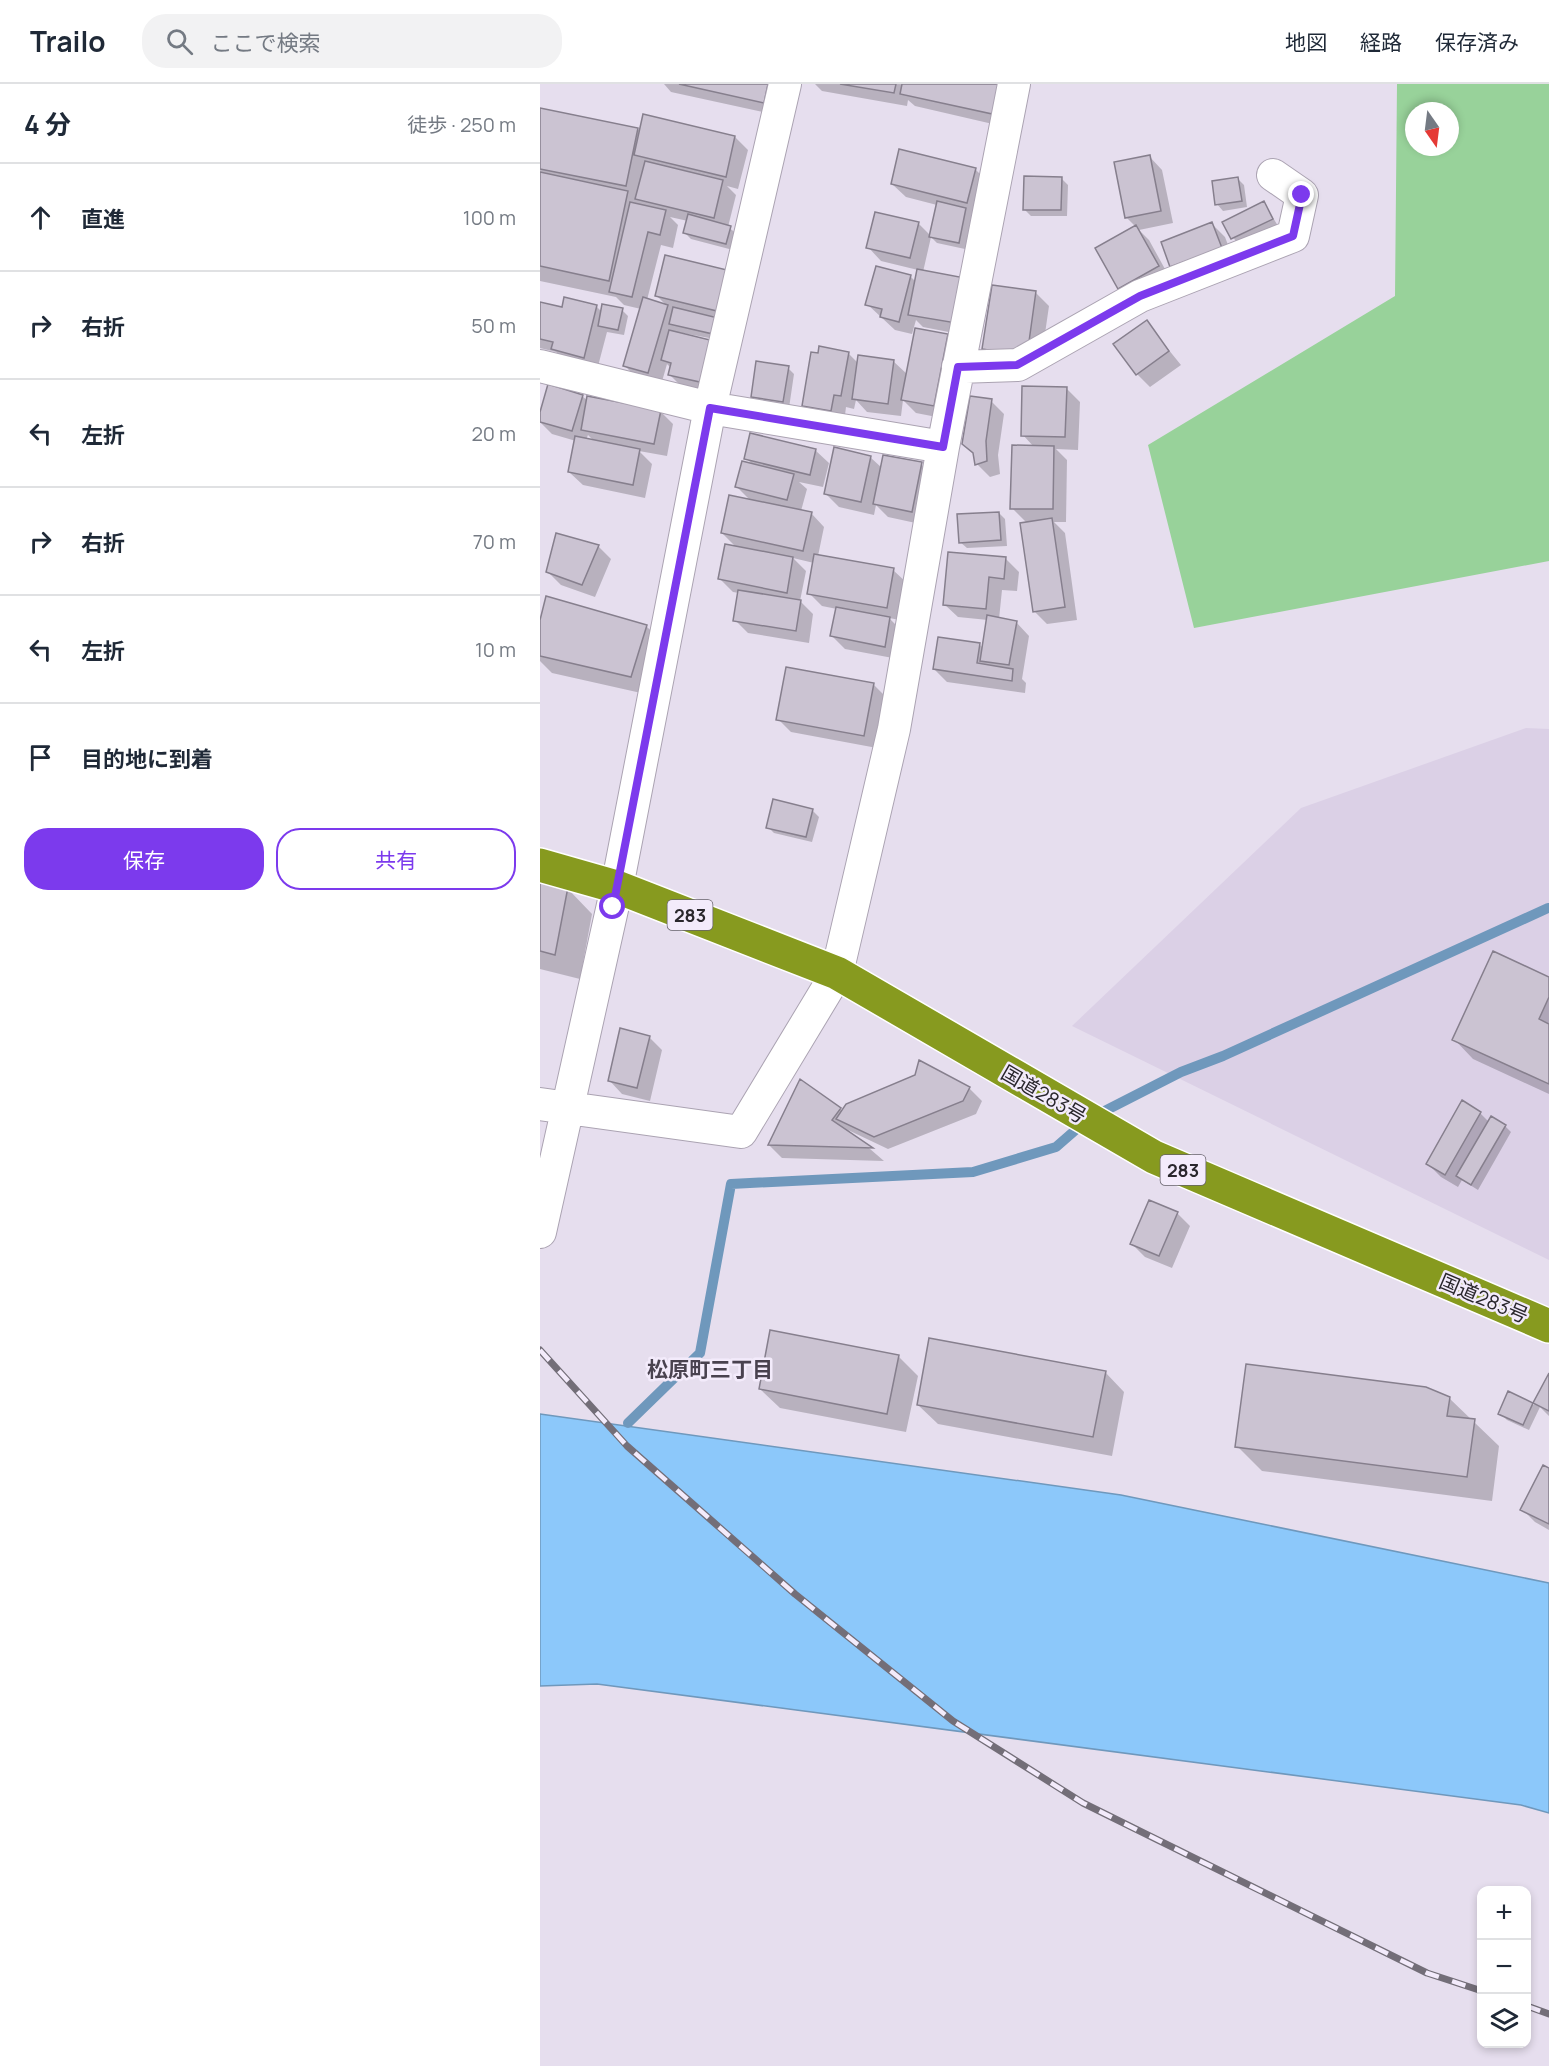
<!DOCTYPE html>
<html lang="ja">
<meta charset="utf-8">
<style>
:root{--surface:#fff;--page:#f2f2f3;--text:#1f2937;--muted:#747a83;--line:#e0e1e3;--accent:#7c3aed}
body{margin:0;font-family:Manrope,"Noto Sans JP",sans-serif;background:var(--page);color:var(--text)}
.controls{position:absolute;right:18px;bottom:18px;display:grid;overflow:hidden;border-radius:12px;box-shadow:0 3px 9px #0003}
.controls button{width:54px;height:54px;display:grid;place-items:center;padding:0;border:0;border-bottom:2px solid var(--line);background:var(--surface);color:var(--text);font:30px sans-serif}
.compass{position:absolute;left:865px;top:18px;width:54px;height:54px;border-radius:50%;background:var(--surface);box-shadow:0 3px 9px #0003;rotate:166deg}
.stop{position:absolute;width:18px;height:18px;margin:-14px;border:4px solid #7c3aed;border-radius:50%;background:#fff}
.stop.end{background:#7c3aed;border-color:#fff;box-shadow:0 2px 6px #0008}
.list{margin:0;padding:0;list-style:none}
h2{display:flex;justify-content:space-between;align-items:center;height:78px;margin:0;padding:0 24px;font-size:26px}
h2 small{font-size:20px;font-weight:400;color:var(--muted)}
.list li{display:grid;grid-template-columns:39px 1fr auto;gap:18px;align-items:center;box-sizing:border-box;height:108px;padding:0 24px;border-top:2px solid var(--line)}
.list b{display:block;font-size:22px;white-space:nowrap}
.list em{font-size:20px;font-style:normal;color:var(--muted)}
.actions{display:flex;gap:12px;padding:18px 24px}
.actions a{flex:1;padding:14px 0;border:2px solid var(--accent);border-radius:24px;text-align:center;font-size:21px;color:var(--accent)}
.actions .main{background:var(--accent);color:#fff}
.icon{flex:none;width:33px;height:33px;fill:none;stroke:currentColor;stroke-width:2;stroke-linecap:round;stroke-linejoin:round}
.map{position:relative;flex:none;width:1009px;height:1982px;overflow:hidden}
header{display:flex;align-items:center;gap:36px;box-sizing:border-box;height:84px;padding:0 30px;background:var(--surface);border-bottom:2px solid var(--line)}
header strong{font-size:28px}
nav{display:flex;gap:33px;margin-inline-start:auto;font-size:21px}
.search{width:420px;height:54px;background:var(--page);display:flex;align-items:center;gap:15px;box-sizing:border-box;padding:0 21px;border-radius:24px;color:var(--muted);font-size:22px}
main{display:flex}
aside{flex:1;background:var(--surface)}
.map>svg:first-child{display:block}
.built{fill:#dbd0e6}
.green{fill:#98d29a;fill-rule:evenodd}
.water{fill:#8cc8fa;stroke:#6f98bc;stroke-width:1.5}
.shadow{fill:#0003;fill-rule:evenodd}
.lines{fill:none;stroke-linecap:round;stroke-linejoin:round}
.stream{stroke:#6f98bc;stroke-width:10}
.building{fill:#cbc3d2;stroke:#867f8d;stroke-width:1.5}
.street-casing{stroke:#aba3b2;stroke-width:34}
.highway-casing{stroke:#fff;stroke-width:36}
.street{stroke:#fff;stroke-width:32}
.highway{stroke:#879a1f;stroke-width:33}
.rail-casing{stroke:#736e78;stroke-width:7}
.rail{stroke:#f3ebfb;stroke-width:4.5;stroke-dasharray:14;stroke-linecap:butt}
.route{stroke:#7c3aed;stroke-width:8}
.labels{text-anchor:middle;dominant-baseline:central;stroke-width:5;stroke-linejoin:round;paint-order:stroke}
.shield{fill:#f3ebfb;stroke:#66626b;stroke-width:1.5}
.shield-label{font-size:18px;font-weight:bold;fill:#2a272d}
.street-label{font-size:20px;fill:#2a272d;stroke:#f3ebfb}
.neighbourhood-label{font-size:21px;font-weight:bold;fill:#49424f;stroke:#f3ebfb}
</style>
<header>
<strong>Trailo</strong>
<div class="search"><svg class="icon" aria-label="search" viewBox="0 0 24 24"><circle cx="10" cy="10" r="6"/><path d="M15 15l6 6"/></svg>ここで検索</div>
<nav><a>地図</a><a>経路</a><a>保存済み</a></nav>
</header>
<main>
<aside>
<h2>4 分<small>徒歩 · 250 m</small></h2>
<ul class="list">
<li><svg class="icon" aria-label="ahead" viewBox="0 0 24 24"><path d="M12 20V5M6 11l6-6 6 6"/></svg><div><b>直進</b></div><em>100 m</em></li>
<li><svg class="icon" aria-label="right" viewBox="0 0 24 24"><path d="M7 20v-9h11M14 6l5 5-5 5"/></svg><div><b>右折</b></div><em>50 m</em></li>
<li><svg class="icon" aria-label="left" viewBox="0 0 24 24"><path d="M17 20v-9H6M10 6l-5 5 5 5"/></svg><div><b>左折</b></div><em>20 m</em></li>
<li><svg class="icon" aria-label="right" viewBox="0 0 24 24"><path d="M7 20v-9h11M14 6l5 5-5 5"/></svg><div><b>右折</b></div><em>70 m</em></li>
<li><svg class="icon" aria-label="left" viewBox="0 0 24 24"><path d="M17 20v-9H6M10 6l-5 5 5 5"/></svg><div><b>左折</b></div><em>10 m</em></li>
<li><svg class="icon" aria-label="arrive" viewBox="0 0 24 24"><path d="M6 21V4h12l-3 4 3 4H6"/></svg><div><b>目的地に到着</b></div></li>
</ul>
<div class="actions"><a class="main">保存</a><a>共有</a></div>
</aside>
<div class="map">
<svg width="1009" height="1982" viewBox="0 0 1009 1982">
<rect width="100%" height="100%" fill="#e6deee"/>
<path class="built" d="M986,644L1009,645V1176L532,942L761,724Z"/>
<path class="green" d="M857,0H1009V477L654,544L608,361L855,212ZM874,27H910V63H874Z"/>
<path class="water" d="M0,1330L581,1411L1009,1499V1729L981,1721L57,1600L0,1602Z"/>
<path class="shadow" d="M124,0H244L237,31L131,8Z
M275,0H468L470,44L375,22L368,16L367,22L282,7Z
M0,25L97,45L101,48L195,53L208,66L198,105L187,102L196,111L188,143L197,150L193,166L151,155L145,149L148,137L130,133L138,141L133,164L121,161L107,216L127,222L117,212L186,187L180,256L137,248L173,311L143,304L130,291L131,284L127,280L121,301L98,295L85,282L101,225L84,221L76,213L0,197Z
M609,72L622,86L633,139L599,146L609,156L631,196L593,217L580,204L557,164L596,143L586,133Z
M435,85L448,98L440,131L432,129L425,165L397,159L391,153L383,188L429,252L383,243L376,236L372,250L355,246L327,220L370,192L376,198L378,186L341,177L328,163L378,139L391,152L397,121L366,113L352,100Z
M521,94L528,101L527,132H491L484,125Z
M697,94L704,101L707,123L683,127L677,120Z
M724,119L738,142L698,161L684,138Z
M672,140L685,153L694,177L645,196L632,183L623,159Z
M453,203L496,209L509,222L500,284L457,278L444,265Z
M0,219L23,225L57,223L62,228L82,226L88,232L84,251L67,248L57,286L26,278L16,268L0,264Z
M606,238L641,281L610,303L597,290Z
M407,251L420,265L407,335L376,329L363,316L361,332L327,328L316,316L314,325L306,323L304,339L277,335L263,322L308,269L319,280L353,277L368,291Z
M248,284L254,290L249,324L219,318L212,312Z
M527,305L540,318L538,366L516,365L527,376L526,438H514L525,449L537,536L507,540L494,527L487,439L472,424L494,363L483,351Z
M42,312L48,317L120,327L133,340L127,372L99,367L112,380L105,414L43,401L29,388L36,357L12,350L0,338V333ZM48,351L55,358L46,356Z
M451,317L464,330L458,371L460,390L450,393L437,380Z
M275,366L289,379L283,403L259,398L267,405L261,427L271,429L284,443L278,472L353,486L367,499L360,536L349,534L363,548L358,575L305,565L292,552L297,525L282,522L269,509L274,479L253,474L266,487L260,517L273,530L269,559L208,549L195,536L199,509L193,508L180,495L197,464L182,449L211,417L197,403L213,381L206,374Z
M330,373L342,384L381,380L394,393L385,441L348,433L336,421L334,431L299,423L286,410Z
M459,429L465,435L467,462L427,464L420,458Z
M58,462L71,475L55,513L21,501L8,488Z
M466,475L479,488L477,507L462,506L459,535L476,538L489,552L482,595L486,599L485,609L407,598L394,585L439,560L443,564L448,536L418,533L404,520Z
M0,542H106L126,561L110,611L12,589L0,577Z
M333,600L346,613L337,664L251,648L238,635Z
M272,726L279,733L272,758L234,749L228,743Z
M0,797L28,805L52,830L40,895L0,885Z
M954,869L1009,894V1010L933,975L914,955Z
M109,953L122,966L110,1017L82,1010L69,996Z
M429,1004L442,1017L436,1030L348,1065L308,1046L344,1077L242,1074L229,1061L300,1025L303,1028Z
M940,1029L949,1038L965,1042L971,1048L938,1106L922,1096L918,1103L901,1093L888,1080Z
M637,1129L650,1142L632,1184L605,1173L592,1160Z
M358,1272L378,1292L366,1348L240,1324L220,1305Z
M565,1288L584,1308L572,1372L398,1340L378,1321Z
M1009,1292V1332L1000,1323L989,1346L967,1336L960,1329L969,1309L994,1321Z
M909,1314L959,1362L952,1417L722,1387L697,1362Z
M1004,1383L1009,1385V1446L995,1438L982,1425Z"/>
<g class="lines">
<path class="stream" d="M88,1339L160,1269L191,1100L433,1088L516,1063L547,1036L641,988L683,972L1008,824"/>
</g>
<path class="building" d="M139,0H228L224,19Z
M300,0H356L354,9Z
M362,0H464L457,31L360,10Z
M0,24L98,44L86,102L0,85Z
M103,30L195,52L186,93L94,71Z
M359,65L436,84L427,119L351,100Z
M610,71L621,127L585,134L574,78Z
M105,77L183,96L174,134L95,115Z
M0,88L88,107L69,197L0,182Z
M484,92L522,93L521,126H483Z
M698,93L702,117L675,121L672,97Z
M397,117L426,124L419,159L389,153Z
M724,117L733,135L691,155L682,138Z
M90,118L126,126L120,151L108,148L92,213L69,208Z
M335,128L379,138L370,174L326,164Z
M148,130L191,142L186,160L143,149Z
M672,138L682,164L630,183L621,158Z
M596,141L619,182L578,205L555,164Z
M125,171L187,186L177,227L115,212Z
M336,182L371,191L359,238L340,233L342,225L325,221Z
M377,185L425,194L416,239L368,231Z
M452,201L496,207L487,272L442,265Z
M24,213L57,221L44,274L11,265L13,258L0,255V218L22,223Z
M103,213L128,221L108,289L83,282Z
M62,220L83,224L78,246L58,242Z
M133,223L178,234L173,250L129,240Z
M607,236L629,267L596,291L573,260Z
M375,244L408,250L394,322L361,316Z
M129,246L170,256L160,298L128,291L131,279L121,276Z
M279,262L309,268L301,312L294,311L291,327L262,322L271,268L278,269Z
M318,271L354,276L348,320L312,315Z
M216,277L249,282L243,318L211,313Z
M8,300L43,311L32,347L0,338V328Z
M482,302L527,303L525,353L481,352Z
M47,312L121,326L114,360L41,346Z
M430,312L452,315L446,357L447,377L435,381L433,369L422,360Z
M210,349L276,365L270,391L204,375Z
M35,352L100,365L93,401L28,388Z
M472,361L514,362L513,425H470Z
M294,363L331,372L321,418L284,410Z
M343,371L382,378L372,428L333,420Z
M202,377L254,390L247,416L195,403Z
M189,411L272,428L263,467L181,449Z
M459,428L461,456L419,459L417,430Z
M512,434L525,523L493,528L480,439Z
M16,449L59,461L42,501L6,488Z
M185,460L253,473L247,509L178,495Z
M408,468L466,473L464,495L449,493L446,525L403,521Z
M274,470L354,484L347,524L267,510Z
M198,506L261,516L256,547L193,537Z
M6,512L107,541L91,593L0,572V536Z
M296,523L350,533L345,563L290,552Z
M447,531L477,537L469,581L440,577Z
M398,553L440,559L437,579L473,585L472,597L393,585Z
M246,583L334,599L324,652L236,636Z
M233,715L273,725L266,753L226,744Z
M0,796L28,803L15,871L0,867Z
M953,867L1009,893V913L999,935L1009,940V1000L912,956Z
M80,944L110,952L97,1004L68,997Z
M379,976L430,1003L423,1017L334,1053L296,1035L306,1020L375,991Z
M260,995L301,1024L292,1036L333,1064L228,1061Z
M922,1016L941,1028L905,1091L886,1080Z
M951,1032L966,1041L931,1101L916,1092Z
M609,1116L638,1128L619,1172L590,1160Z
M230,1246L359,1271L347,1330L219,1305Z
M389,1254L566,1287L553,1353L377,1321Z
M706,1280L886,1303L910,1313L907,1332L935,1335L927,1393L695,1363Z
M1009,1289V1327L993,1319Z
M968,1307L993,1319L983,1341L958,1330Z
M1003,1381L1009,1384V1440L980,1426Z"/>
<g class="lines">
<g class="street-casing">
<path id="street" d="M0,282L170,324L403,363
M418,283L478,281L600,212L753,152L762,111L733,91
M0,1020L201,1048L297,889L354,645L403,363L474,0
M0,1148L77,803L170,324L245,0"/>
</g>
<g class="highway-casing">
<path id="highway" d="M0,781L77,803L297,889L614,1073L1009,1242"/>
</g>
<use href="#street" class="street"/>
<use href="#highway" class="highway"/>
<g class="rail-casing">
<path id="rail" d="M0,1266L87,1362L255,1510L413,1637L543,1719L887,1889L942,1907
M987,1922L1009,1930"/>
</g>
<use href="#rail" class="rail"/>
</g>
<g class="lines">
<path class="route" d="M73,823L170,324L403,363L418,283L477,281L600,212L753,152L762,111"/>
</g>
<g class="labels">
<g class="shield">
<rect x="127.5" y="816" width="45" height="30" rx="4.5"/>
<rect x="620.5" y="1071" width="45" height="30" rx="4.5"/>
</g>
<g class="shield-label">
<text x="150" y="831">283</text>
<text x="643" y="1086">283</text>
</g>
<g class="street-label">
<text transform="translate(504 1010) rotate(30)">国道283号</text>
<text transform="translate(944 1214) rotate(23)">国道283号</text>
</g>
<g class="neighbourhood-label">
<text x="170" y="1285">松原町三丁目</text>
</g>
</g>
</svg>
<div class="controls">
<button>+</button>
<button>−</button>
<button><svg class="icon" aria-label="layers" viewBox="0 0 24 24"><path d="M12 4l9 5-9 5-9-5zM3 14l9 5 9-5"/></svg></button>
</div>
<svg class="compass" viewBox="-18 -18 36 36"><path d="M0-13l5 13h-10z" fill="#e53935"/><path d="M0 13l5-13h-10z" fill="#747a83"/></svg>
<div class="stop" style="left:73px;top:823px"></div>
<div class="stop end" style="left:762px;top:111px"></div>
</div>
</main>
